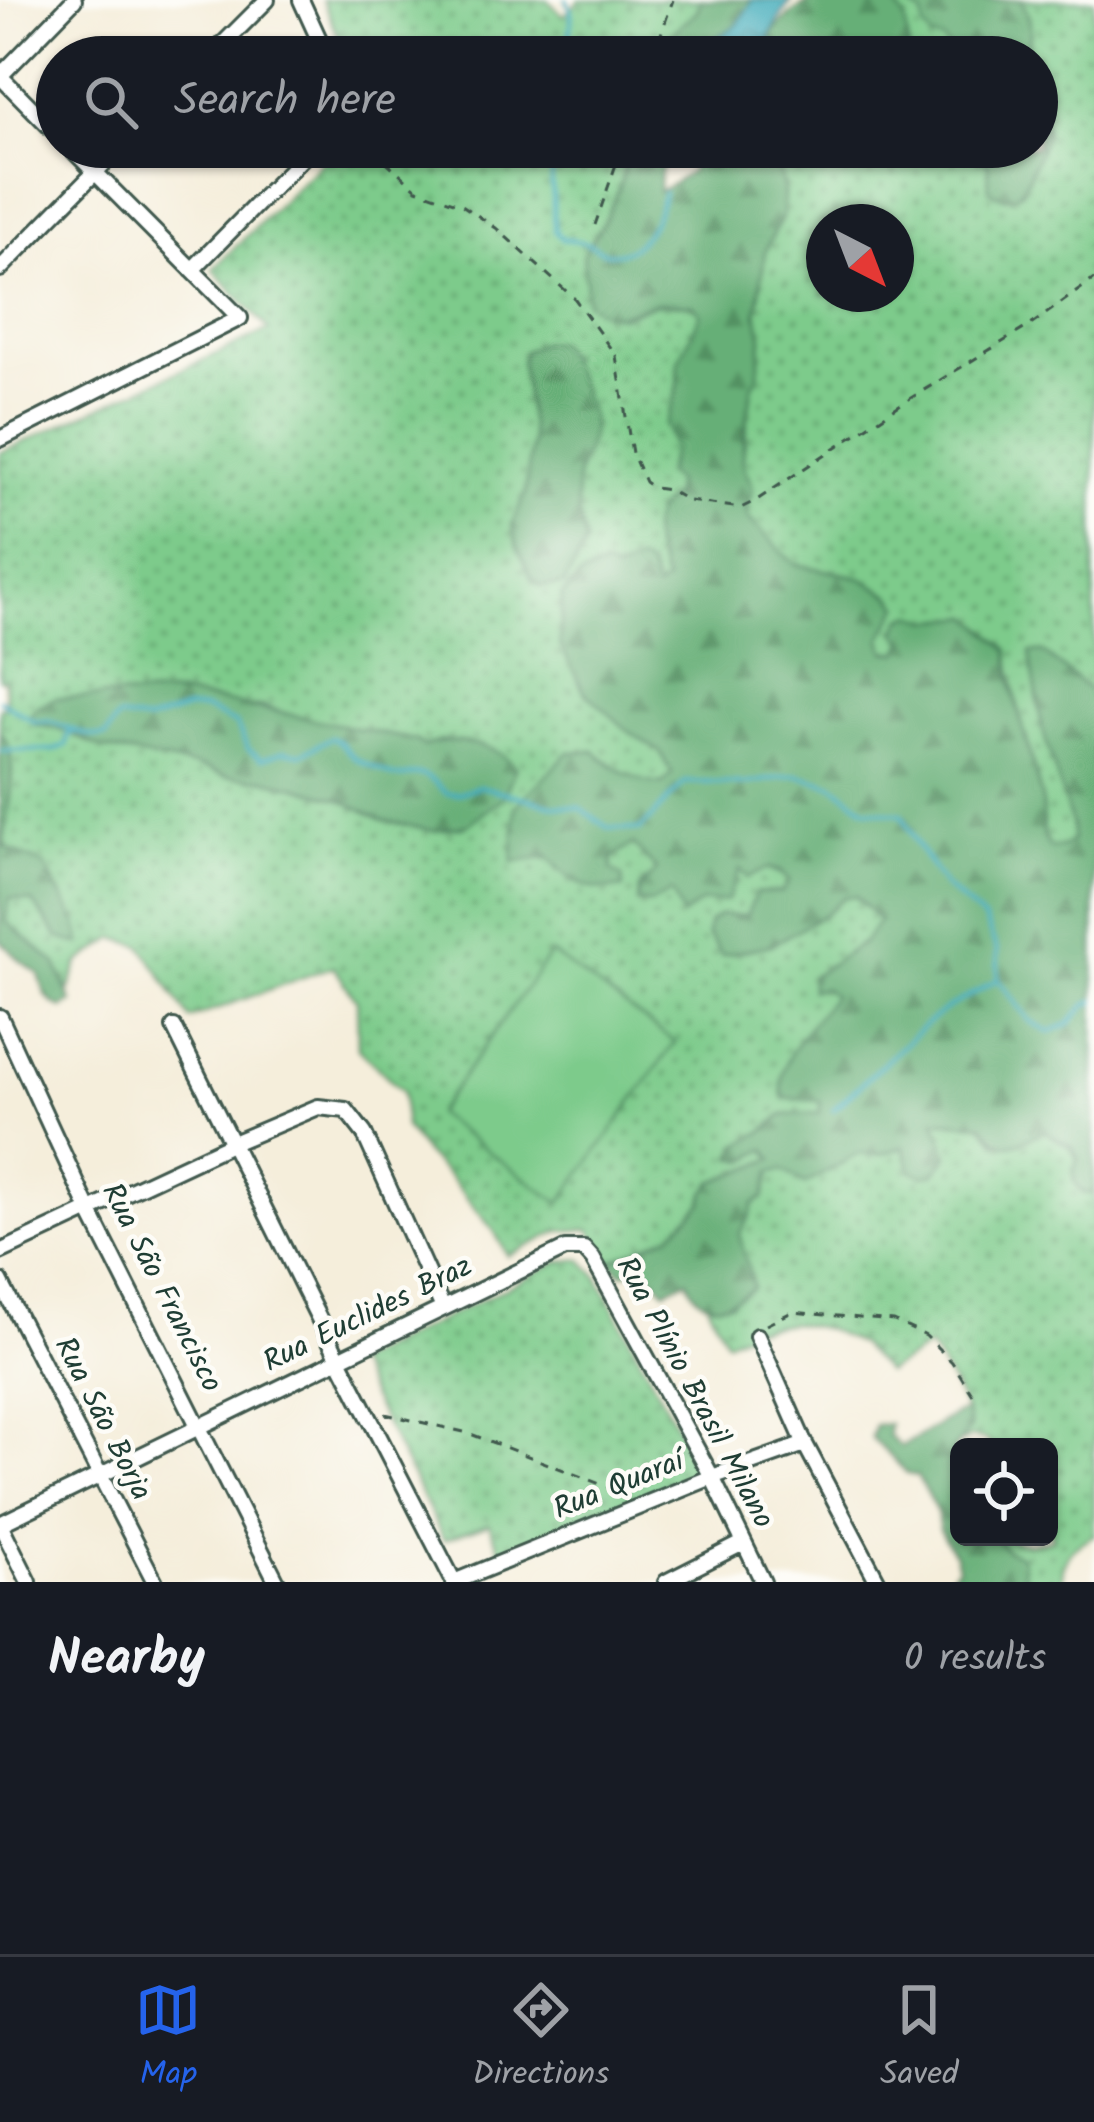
<!DOCTYPE html>
<meta charset="utf-8">
<style>
:root{--surface:#171b24;--page:#242831;--text:#f1f3f6;--muted:#9ea1a6;--line:#363941;--accent:#2563eb}
body{margin:0;font-family:Kalam,sans-serif;background:var(--page);color:var(--text)}
.controls{position:absolute;right:36px;bottom:36px;display:grid;overflow:hidden;border-radius:18px;box-shadow:0 3px 9px #0004}
.controls button{width:108px;height:108px;display:grid;place-items:center;padding:0;border:0;border-bottom:3px solid var(--line);background:var(--surface);color:var(--text);font:60px sans-serif}
.compass{position:absolute;left:806px;top:204px;width:108px;height:108px;border-radius:50%;background:var(--surface);box-shadow:0 3px 9px #0004;rotate:138deg}
.list{margin:0;padding:0;list-style:none}
h2{display:flex;justify-content:space-between;align-items:center;height:156px;margin:0;padding:0 48px;font-size:51px}
h2 small{font-size:39px;font-weight:400;color:var(--muted)}
.icon{flex:none;width:66px;height:66px;fill:none;stroke:currentColor;stroke-width:2;stroke-linecap:round;stroke-linejoin:round}
.map{position:relative;flex:none;width:1094px;height:1582px;overflow:hidden}
.search{position:absolute;background:var(--surface);box-shadow:0 3px 9px #0004;left:36px;right:36px;top:36px;height:132px;display:flex;align-items:center;gap:30px;box-sizing:border-box;padding:0 42px;border-radius:66px;color:var(--muted);font-size:45px}
.sheet{height:372px;background:var(--surface)}
nav{display:flex;justify-content:space-around;align-items:center;box-sizing:border-box;height:168px;border-top:3px solid var(--line);background:var(--surface);font-size:33px;color:var(--muted)}
nav a{display:grid;justify-items:center;gap:6px}
nav .on{color:var(--accent)}
.map>svg:first-child{display:block}
.grass{fill:url(#grass-dots);stroke:#4e8460;stroke-width:3;fill-rule:evenodd}
.forest{fill:url(#forest-firs);stroke:#427656;stroke-width:3}
.green{fill:#7dcb8b;stroke:#4e8460;stroke-width:3}
.water{fill:url(#water-ripples);stroke:#2e7477;stroke-width:3}
.lines{fill:none;stroke-linecap:round;stroke-linejoin:round}
.stream{stroke:#3caaba;stroke-width:4.5}
.minor-casing{stroke:#3f584d;stroke-width:20}
.path{stroke:#3f584d;stroke-width:3;stroke-dasharray:9 9;stroke-linecap:butt}
.minor{stroke:#fff;stroke-width:14}
.labels{text-anchor:middle;dominant-baseline:central;stroke-width:9;stroke-linejoin:round;paint-order:stroke}
.street-label{font-size:30px;fill:#1f3d34;stroke:#fdfcf7}
</style>
<div class="map">
<svg width="1094" height="1582" viewBox="0 0 1094 1582">
<defs>
<pattern id="grass-dots" width="8" height="8" patternUnits="userSpaceOnUse" patternTransform="scale(3)"><rect width="8" height="8" fill="#7dcb8b"/><path d="M2 2h.1M6 6h.1" fill="none" stroke="#66a672" stroke-width="1.8" stroke-linecap="round"/></pattern>
<pattern id="forest-firs" width="22" height="20" patternUnits="userSpaceOnUse" patternTransform="scale(3)"><rect width="22" height="20" fill="#66af77"/><path d="M5 1l3.5 6h-7zM16 11l3.5 6h-7z" fill="#539062"/></pattern>
<pattern id="water-ripples" width="26" height="14" patternUnits="userSpaceOnUse" patternTransform="scale(3)"><rect width="26" height="14" fill="#3caaba"/><path d="M2 4q2-2 4 0t4 0M15 11q2-2 4 0t4 0" fill="none" stroke="#328c98"/></pattern>
</defs>
<rect width="100%" height="100%" fill="#fdfcf7"/>
<filter id="ink" filterUnits="userSpaceOnUse"><feTurbulence type="fractalNoise" baseFrequency=".00833" numOctaves="2"/><feDisplacementMap in="SourceGraphic" scale="24" xChannelSelector="R" yChannelSelector="G"/><feConvolveMatrix kernelMatrix="1 2 1 2 8 2 1 2 1" color-interpolation-filters="sRGB"/></filter>
<filter id="wash" filterUnits="userSpaceOnUse"><feTurbulence type="fractalNoise" baseFrequency=".004" numOctaves="4" result="noise"/><feDisplacementMap in="SourceGraphic" scale="48" xChannelSelector="R" yChannelSelector="G"/><feGaussianBlur stdDeviation="2.7" result="paint"/><feColorMatrix in="noise" values="0 0 0 0 0 0 0 0 0 0 0 0 0 0 0 0 0 1.4 0 .05"/><feComposite in="paint" operator="in"/></filter>
<g filter="url(#wash)">
<rect width="100%" height="100%" fill="#f5eedb"/>
<path class="grass" d="M322,0H548L563,16L580,0H701L697,11L660,44V57H348Z
M892,0H912V8L923,15L932,38L944,41L954,57H907L910,55L905,19Z
M1020,0H1094V694L1044,653L1072,826L1073,839L1063,847L1050,848C1040,831 1044,811 1040,792C1029,744 1013,699 1008,649L971,616L931,621L914,615L902,620L897,632L905,642L898,653L886,651L881,639L900,606L892,596L859,577L795,564L748,518L742,464L752,387L758,376L762,338L757,314L765,251L782,217L784,192L775,151L777,147H961L988,164L1011,198L1022,191L1046,133L1037,99V57H1026C1031,37 1034,17 1020,0ZM824,222H896V294H824Z
M337,147H630L619,189L603,223L583,254L620,317L654,304L693,305L702,314L679,360L678,387L666,424L673,449L666,472L675,482L672,499L653,547L666,582L656,590L630,732L660,752L672,774L663,784C636,783 614,768 594,751L514,862L549,857L611,870L612,858L633,843L657,871L639,889L651,903C684,886 760,848 790,881L782,892L756,893L747,916L720,915L709,922L825,914L843,897L855,896L880,921L864,942L811,977L833,996L787,1060L784,1098L820,1100L821,1114L783,1115L762,1132L739,1145L766,1149L773,1159L713,1182L705,1193L703,1203L669,1235L609,1262L590,1229L560,1231L508,1256L494,1231L450,1178L426,1155L405,1127L403,1092L358,1048L357,1001L333,966L190,1019L142,946L115,938L79,963L69,991L55,963L5,921L10,898L33,902L59,938C48,919 4,858 4,841C3,805 25,761 0,732V708L6,707L5,681L0,679V453L269,330L213,269ZM262,706L304,719L424,746L445,740L383,820L342,800L297,787L263,779L226,776L204,768L102,748L59,729Z
M933,1120L982,1124L997,1143L1044,1131C1080,1152 1077,1152 1083,1193H1094V1535C1071,1547 1062,1555 1062,1582H1024L1022,1568L994,1537L1027,1544L1053,1539L1049,1530V1447H991L987,1440L971,1437L956,1445L970,1428C963,1397 946,1374 929,1347L886,1372L859,1344L827,1329L793,1323L755,1328L726,1341L707,1304L732,1303L739,1234L750,1216L754,1203L764,1197L771,1172L783,1170L805,1184L858,1154H882L905,1147Z
M581,1259L597,1276L702,1474L502,1555L489,1524L444,1540L354,1363L558,1262Z"/>
<path class="forest" d="M701,0H752L737,25L705,45L698,57H660V44L697,11Z
M812,0H892L905,18L910,55L771,57L770,35L794,11Z
M912,0H1020C1034,17 1031,37 1026,57H954L944,41L932,38L924,28L923,15L912,8Z
M1037,99C1040,110 1047,125 1045,136C1043,145 1038,155 1034,163C1025,187 1016,210 989,190L988,164L961,147H1037Z
M630,147H670L660,174L659,192L690,172L698,147H777L775,151L784,192L782,217L765,251L757,313L762,338L758,376L752,387C749,410 742,436 743,459C743,480 763,483 745,505L748,518L795,564L859,577L892,596L900,606L881,639L886,651L899,653L905,643L897,632L902,619L914,614L931,621L971,616L1008,650L1012,688L1042,799L1044,837L1050,848L1063,847L1072,840V826L1042,728L1030,652H1043L1094,694V1193H1083C1071,1181 1071,1174 1078,1159L1072,1148L1044,1131C1011,1146 1007,1155 982,1124L935,1120L948,1155L934,1174L923,1176L911,1170L904,1147L882,1154H858L805,1184L783,1170L771,1172L764,1197L754,1204L750,1216L739,1234L753,1287C728,1306 702,1316 687,1280L665,1290L647,1269L622,1273L609,1262L670,1235L703,1203L705,1193L713,1182L773,1159L766,1149L745,1161L733,1157L739,1145L762,1132L783,1115L820,1113V1101L784,1098C772,1062 813,1024 833,996L824,988L811,990V977L864,942L879,921L856,896L844,897L825,914L771,945L722,955L707,935L709,922L720,915L746,916L756,893L782,892L789,881L781,871L769,868L747,878L740,869L727,901L702,902L682,916L672,892L651,903L638,902L639,889L657,870L633,844L612,858L611,870L622,876L623,888C589,893 569,883 549,857L513,862L515,807L569,752L594,751C614,768 636,783 663,784L672,774L660,752L630,732L584,691L560,645L562,595L580,577L604,566L615,572L638,561L649,567L656,589L666,582C655,553 637,516 672,498L675,482L666,473L673,448L666,424L678,387L679,360L701,314L693,305C680,303 665,301 652,304C625,311 614,326 587,302L583,254L603,223L619,189Z
M543,342C551,342 554,340 560,346C567,353 592,413 592,424C593,443 579,460 577,479C575,500 580,524 586,544L564,585L541,586L532,579L517,547L512,525L525,494L532,439L521,362L524,351Z
M178,694C258,706 336,725 415,740L424,746C455,737 493,742 516,767L503,798L466,826L434,831L383,820L342,800L297,787L263,779L226,776L204,768L102,748L59,729L36,725L29,717L36,707L56,698Z
M0,732C22,758 6,812 3,846L44,865L77,923L81,944L59,938L33,902L10,898L5,921L55,963L72,1002L63,1008C45,1002 44,991 39,974L21,961L0,940Z
M966,1411L970,1428L954,1450L959,1470V1537H994L1007,1551L1022,1556L1024,1582H945L958,1567L955,1555L939,1530L937,1512L917,1476L907,1474C896,1460 883,1451 871,1437L875,1425L889,1424L888,1436L901,1447L958,1413Z"/>
<path class="green" d="M551,953L675,1042L560,1203L436,1114Z"/>
<path class="water" d="M752,0H791L770,35L771,57H762L764,49L758,47L748,57H698L705,45L737,25Z"/>
<g class="lines">
<path class="stream" d="M567,0C578,25 564,32 571,57
M565,147L550,155L555,231L562,239C572,240 582,240 591,245C602,250 596,251 608,253C641,257 656,219 664,193
M0,700L35,722C61,717 78,740 106,736L118,718L147,722L187,709H205L236,724L248,749L262,759L284,751L301,754L331,738C344,742 343,747 352,756C360,763 377,768 386,773C413,787 411,756 446,793L458,794L479,786L552,805L581,808L608,828L640,830L685,782L744,784L797,775L833,785L866,809L902,814L919,848L945,887L984,919L997,950L998,979L1030,1021L1049,1032L1069,1024L1085,1006L1094,1001
M1,751L55,750L66,745L68,734L74,732
M833,1110L925,1025L949,1007L997,980"/>
</g>
</g>
<g filter="url(#ink)">
<g class="lines">
<g class="minor-casing">
<path id="minor" d="M301,0L327,57
M210,57L267,0
M0,76L74,0
M0,76L57,134
M0,269L120,147
M192,270L313,147
M0,439L240,318L70,147
M0,1017L89,1210L277,1582
M174,1027L339,1359L454,1582
M0,1252L233,1143L318,1107L346,1110L364,1133L443,1308
M0,1281L155,1582
M757,1336L805,1444L878,1582
M0,1524L565,1249H584L593,1259L712,1477L763,1582
M0,1524L29,1582
M454,1582L712,1477L805,1444
M666,1582L743,1543"/>
</g>
<path class="path" d="M653,57L673,0
M375,147L382,158L417,189L462,205L496,228L575,299L616,356L632,453L645,482L654,488L669,490L689,501L741,508L757,500L901,404L1032,324L1094,279
M595,225L622,147
M766,1325L792,1312L894,1321L926,1336L952,1362L973,1395
M385,1414L468,1433L626,1494"/>
<use href="#minor" class="minor"/>
</g>
</g>
<g class="labels">
<g class="street-label">
<text transform="translate(161 1288) rotate(63)">Rua São Francisco</text>
<text transform="translate(368 1315) rotate(-26)">Rua Euclides Braz</text>
<text transform="translate(694 1393) rotate(62)">Rua Plínio Brasil Milano</text>
<text transform="translate(102 1419) rotate(63)">Rua São Borja</text>
<text transform="translate(619 1486) rotate(-22)">Rua Quaraí</text>
</g>
</g>
</svg>
<div class="controls">
<button><svg class="icon" aria-label="locate" viewBox="0 0 24 24"><circle cx="12" cy="12" r="6"/><path d="M12 2v4M12 18v4M2 12h4M18 12h4"/></svg></button>
</div>
<svg class="compass" viewBox="-18 -18 36 36"><path d="M0-13l5 13h-10z" fill="#e53935"/><path d="M0 13l5-13h-10z" fill="#9ea1a6"/></svg>
<div class="search"><svg class="icon" aria-label="search" viewBox="0 0 24 24"><circle cx="10" cy="10" r="6"/><path d="M15 15l6 6"/></svg>Search here</div>
</div>
<section class="sheet">
<h2>Nearby<small>0 results</small></h2>
<ul class="list">
</ul>
</section>
<nav>
<a class="on"><svg class="icon" aria-label="map" viewBox="0 0 24 24"><path d="M3 6l6-2 6 2 6-2v14l-6 2-6-2-6 2zM9 4v14M15 6v14"/></svg>Map</a>
<a><svg class="icon" aria-label="directions" viewBox="0 0 24 24"><path d="M12 3l9 9-9 9-9-9zM9 14v-3h6M13 9l2 2-2 2"/></svg>Directions</a>
<a><svg class="icon" aria-label="saved" viewBox="0 0 24 24"><path d="M7 4h10v16l-5-4-5 4z"/></svg>Saved</a>
</nav>
